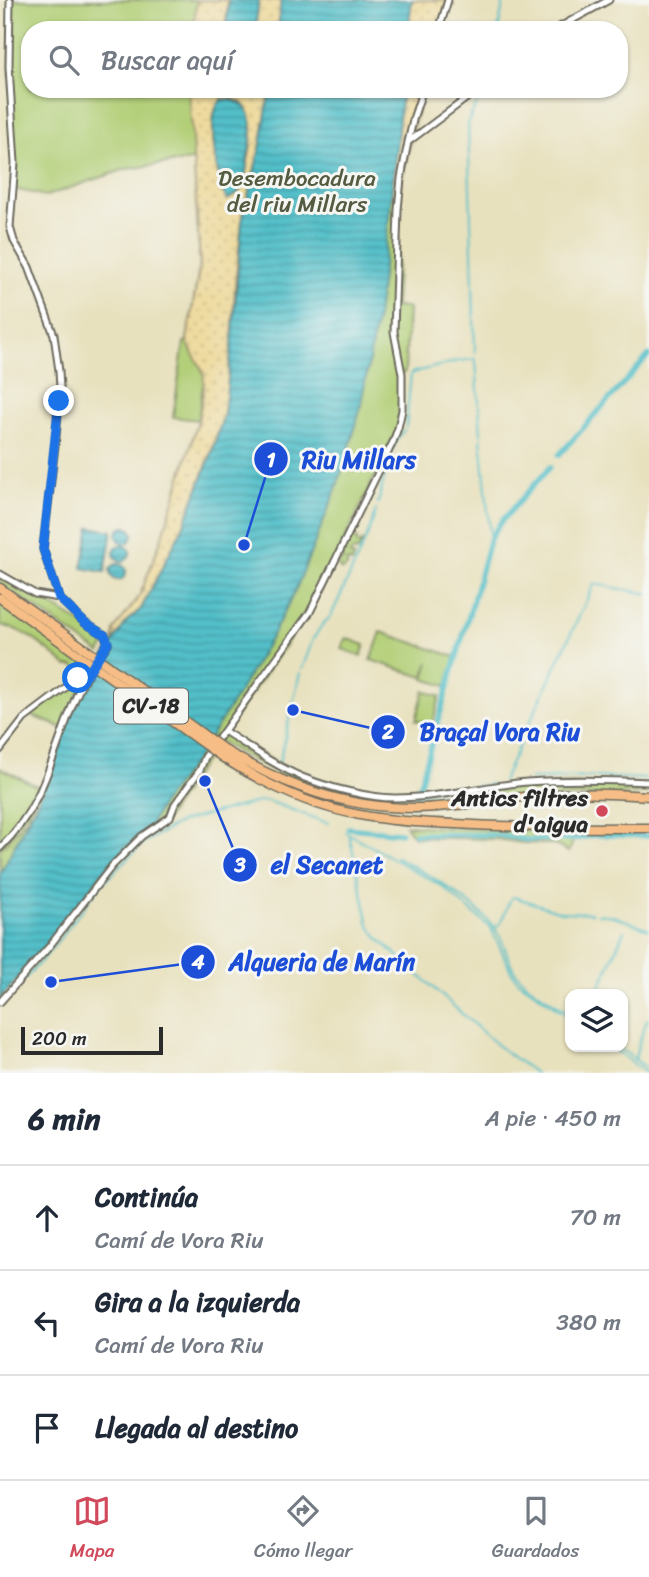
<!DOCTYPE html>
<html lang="es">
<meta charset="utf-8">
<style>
:root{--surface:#fff;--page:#f6f6f7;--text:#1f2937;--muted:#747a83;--line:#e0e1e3;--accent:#d1495b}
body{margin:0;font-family:Sriracha,sans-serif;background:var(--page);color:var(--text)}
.controls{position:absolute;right:21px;bottom:21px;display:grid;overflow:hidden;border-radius:14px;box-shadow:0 2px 5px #0004}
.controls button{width:63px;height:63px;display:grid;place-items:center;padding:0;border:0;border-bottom:2px solid var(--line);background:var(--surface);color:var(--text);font:35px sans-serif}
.scale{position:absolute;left:21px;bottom:18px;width:142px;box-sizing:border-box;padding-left:7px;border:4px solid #2b2b2b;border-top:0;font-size:19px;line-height:24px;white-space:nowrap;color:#2b2b2b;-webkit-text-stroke:5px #f6f6f2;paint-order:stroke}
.stop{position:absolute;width:21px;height:21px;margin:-16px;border:5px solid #1a73e8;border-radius:50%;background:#fff}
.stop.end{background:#1a73e8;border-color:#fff;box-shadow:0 2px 7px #0008}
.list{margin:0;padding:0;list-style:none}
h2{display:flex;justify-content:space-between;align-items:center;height:91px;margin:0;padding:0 28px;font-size:30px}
h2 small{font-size:23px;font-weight:400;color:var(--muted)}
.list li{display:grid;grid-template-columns:46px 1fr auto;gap:21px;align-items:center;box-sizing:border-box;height:105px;padding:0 28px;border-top:2px solid var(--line)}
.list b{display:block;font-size:26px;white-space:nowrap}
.list p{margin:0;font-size:23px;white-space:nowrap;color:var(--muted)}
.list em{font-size:23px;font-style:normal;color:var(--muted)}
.icon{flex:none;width:38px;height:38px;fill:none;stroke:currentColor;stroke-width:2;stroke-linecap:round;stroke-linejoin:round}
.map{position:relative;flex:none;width:649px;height:1073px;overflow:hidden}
.search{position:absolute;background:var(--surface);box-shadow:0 2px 5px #0004;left:21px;right:21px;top:21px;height:77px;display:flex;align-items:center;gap:18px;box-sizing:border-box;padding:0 24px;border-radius:28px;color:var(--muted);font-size:26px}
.sheet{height:406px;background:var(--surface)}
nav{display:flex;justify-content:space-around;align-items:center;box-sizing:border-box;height:98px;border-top:2px solid var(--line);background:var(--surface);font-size:19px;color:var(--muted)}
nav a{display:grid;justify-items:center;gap:4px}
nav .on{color:var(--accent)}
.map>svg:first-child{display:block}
.green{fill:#b1ce75;stroke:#6e7c50;stroke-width:2}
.wetland{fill:url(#wetland-marsh);stroke:#6e7c50;stroke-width:2}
.sand{fill:url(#sand-dots);stroke:#8c8264;stroke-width:2;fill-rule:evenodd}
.water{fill:url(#water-rules);stroke:#3e757a;stroke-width:2}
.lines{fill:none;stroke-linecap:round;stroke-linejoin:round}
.stream{stroke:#52bfc9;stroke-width:2}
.canal{stroke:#52bfc9;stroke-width:5}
.street-casing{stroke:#6d6b5e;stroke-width:9}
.primary-casing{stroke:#6d6b5e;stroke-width:11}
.street{stroke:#fff;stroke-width:5}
.primary{stroke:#f6be86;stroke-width:8}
.primary-bridge-casing{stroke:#6d6b5e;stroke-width:11;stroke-linecap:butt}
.primary-bridge{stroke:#f6be86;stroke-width:8}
.route{stroke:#1a73e8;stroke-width:9}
.poi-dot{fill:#d1495b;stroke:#f6f6f2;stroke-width:2.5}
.labels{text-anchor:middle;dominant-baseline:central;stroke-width:6;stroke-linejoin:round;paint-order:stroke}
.shield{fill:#f6f6f2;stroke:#686867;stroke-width:2}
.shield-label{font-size:21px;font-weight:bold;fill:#2b2b2b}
.park-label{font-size:23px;fill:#535c41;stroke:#f6f6f2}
.poi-label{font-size:23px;font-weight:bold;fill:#2b2b2b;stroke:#f6f6f2;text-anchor:end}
.leader{fill:none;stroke:#1d4ed8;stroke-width:2.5}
.callout-dot{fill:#1d4ed8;stroke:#f6f6f2;stroke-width:2.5}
.mark-label{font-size:21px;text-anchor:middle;font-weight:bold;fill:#fff}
.callout-label{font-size:24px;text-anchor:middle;font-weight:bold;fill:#1d4ed8;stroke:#f6f6f2;stroke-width:6;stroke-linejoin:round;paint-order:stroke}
</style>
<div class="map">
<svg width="649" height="1073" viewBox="0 0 649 1073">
<defs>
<pattern id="wetland-marsh" width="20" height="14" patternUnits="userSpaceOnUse" patternTransform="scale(1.75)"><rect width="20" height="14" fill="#b1ce75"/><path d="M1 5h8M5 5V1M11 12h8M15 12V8" fill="none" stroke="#98b165"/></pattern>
<pattern id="sand-dots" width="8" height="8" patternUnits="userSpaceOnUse" patternTransform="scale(1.75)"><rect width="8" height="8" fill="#eeda9e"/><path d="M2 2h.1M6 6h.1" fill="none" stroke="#cb8" stroke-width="1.8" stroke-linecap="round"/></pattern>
<pattern id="water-rules" width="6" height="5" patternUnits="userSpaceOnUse" patternTransform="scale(1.75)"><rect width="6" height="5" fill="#52bfc9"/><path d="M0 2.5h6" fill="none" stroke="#449ba3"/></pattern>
</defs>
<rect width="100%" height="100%" fill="#f6f6f2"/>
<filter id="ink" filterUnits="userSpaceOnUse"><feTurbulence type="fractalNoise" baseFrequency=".0143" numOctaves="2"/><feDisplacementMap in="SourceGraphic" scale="14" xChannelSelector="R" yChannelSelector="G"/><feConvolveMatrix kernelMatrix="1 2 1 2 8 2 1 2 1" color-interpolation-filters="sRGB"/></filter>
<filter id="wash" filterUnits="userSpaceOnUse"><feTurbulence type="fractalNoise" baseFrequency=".00686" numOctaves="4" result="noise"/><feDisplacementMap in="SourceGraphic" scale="28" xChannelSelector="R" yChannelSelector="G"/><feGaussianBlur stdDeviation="1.57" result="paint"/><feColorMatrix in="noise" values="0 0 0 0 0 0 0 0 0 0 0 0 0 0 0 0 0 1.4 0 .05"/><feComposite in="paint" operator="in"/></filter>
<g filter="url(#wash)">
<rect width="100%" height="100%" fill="#e8e1be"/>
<path class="green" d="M11,0H446L437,30H30V89H421L401,169L395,307L408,308L405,372L401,374L402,399L398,428L313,605L198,770L168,816L141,834L67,921L4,847L30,815L40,797L76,701L85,682L105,655L126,621L140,609L202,476L203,385L198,420L173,417L184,342L187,341L200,264L194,160L126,169L46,196L14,189L10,67Z
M352,537L357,539L356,542L360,544L363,541L357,552L352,551L350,555L354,557L352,563L347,561V567L342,570L339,568L338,564L343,560L341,559Z
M0,576L57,608L101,636L106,643L100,653L0,583Z
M0,604L91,667L81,674L74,666H67C48,650 26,629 0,625Z
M381,632L456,657L447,686L424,679L429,662L423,677L371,660Z
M346,638L365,645L361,656L342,649Z
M87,674L63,728L30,715Z
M424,691L440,696L432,725L416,720Z
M224,732L302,778L377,797C366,799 356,796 344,794C299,785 257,765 218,740Z
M0,768L41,788L29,811L0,846Z
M567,784L649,786V793L426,804L374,802C382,798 401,801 411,800C464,796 515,786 567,784Z
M405,825L476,829L577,830L569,852L553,844L523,843L497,839L414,837Z"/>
<path class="wetland" d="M30,816L0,874V849Z"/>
<path class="sand" d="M197,0H228L225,30H193Z
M259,0H281L278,30H255Z
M412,0H447L438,30H408Z
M189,89H270L261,143L242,221L235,285L232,344L224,414L208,461L183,527L141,609L127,621L113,642L114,630L140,595L165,529L198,421C200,408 207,381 202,370C197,359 189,351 187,339L200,264ZM222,99C226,99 229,98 233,99C267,106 246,170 240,191L227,200C217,182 208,128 216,108C217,105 220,102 222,99Z
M402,89H422L399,193L393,195L392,193Z"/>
<path class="water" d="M229,0H259L255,30H226Z
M281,0H412L408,30H278Z
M270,89H402L390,210L377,317L360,410L350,446L334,495L296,589L273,634L238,694L197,758L161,805L149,828L124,849L100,875L66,923L0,999V874L40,797L57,756L76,701L85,683L108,651L127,621L141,609L183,527L212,453L224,414L232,344L242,221L261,144Z
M222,99C259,100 253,131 248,157C247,167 246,181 240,190C238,194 232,197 227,200C217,181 209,128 216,108C217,105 220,102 222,99Z
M90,527L112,531L105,572L82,568Z
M117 535a8 8 0 1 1 16 0a8 8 0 1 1-16 0Z
M114 553a8 8 0 1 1 16 0a8 8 0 1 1-16 0Z
M110 572a8 8 0 1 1 16 0a8 8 0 1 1-16 0Z"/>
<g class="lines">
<path class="stream" d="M498,30L504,0
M475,353L468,122L484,89
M476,361L481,434
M406,427L411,373L459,361L476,359
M481,438L490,533L489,541
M378,503C384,481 389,447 404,430
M302,669L313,639L322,625L331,616L350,575L368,534L376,510
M279,763L300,673
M285,766C319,781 357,794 396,794C410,794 425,793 440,791
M596,777L649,779
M531,779L593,777
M502,782L594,584L649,594
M445,791L492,784
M346,832L443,887L491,928L511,971L518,981L570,1017
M349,834L369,925L379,939L498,1046L535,1073
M396,857C431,876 466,896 493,926C504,938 506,957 514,970C525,987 554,1002 570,1013
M598,914L613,916L649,929
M495,927L500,924L511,898L514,897L561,912L592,913
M597,994L624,931
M10,995L51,950L100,886L144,842L181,822L261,801H268L328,823
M611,1047L646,1073
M618,1047L649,1070
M635,1059L638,1045L647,1020H649"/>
<path class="canal" d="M559,455L649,355
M417,794L471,608L489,541L500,523L550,467
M413,804L414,800
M348,828L401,833
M414,834L498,835L528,840L576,839L596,835L649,836"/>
</g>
</g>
<g filter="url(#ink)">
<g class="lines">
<g class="street-casing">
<path id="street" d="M439,30L448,0
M554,30L609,0
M408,142L471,95L476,89
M0,574L35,594L59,598
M224,731C250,747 273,765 302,777C327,787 368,798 395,798C439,798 483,786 527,782C568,779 608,780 649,782
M0,750L24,719L78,678L86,674
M0,848C45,804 52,754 75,699C83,679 95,661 108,644L105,635L85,623L59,598L43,549L56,437L60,388L59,371L54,335L29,267L14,241L10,227L15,163L9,67L10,0
M0,1002L48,948L112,866L142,836L170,817L175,804L200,770L205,757L310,612L393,442L398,428L402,410V374L394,332L398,210L401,178L408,142L414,116L423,89"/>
</g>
<g class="primary-casing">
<path id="primary" d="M0,588L84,648
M0,598L79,655
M226,751C286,786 344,808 414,808C453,808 492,800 531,796C570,792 610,793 649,796
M222,757C264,784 310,806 360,815C391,821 424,823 456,824C520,828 585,828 649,828"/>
</g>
<use href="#street" class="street"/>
<use href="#primary" class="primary"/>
<g class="primary-bridge-casing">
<path id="primary-bridge" d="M84,648L226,751
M79,655L222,757"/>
</g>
<use href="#primary-bridge" class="primary-bridge"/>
</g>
</g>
<g class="lines" filter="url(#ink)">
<path class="route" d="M59,401L43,549L59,598L85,623L105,635L108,643L88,673L78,678"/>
</g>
<circle class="poi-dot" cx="602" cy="811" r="7"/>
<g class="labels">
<rect class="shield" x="114" y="688.5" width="74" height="35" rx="5"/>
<g class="shield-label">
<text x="151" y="706">CV-18</text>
</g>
<g class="park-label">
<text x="297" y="178">Desembocadura<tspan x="297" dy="26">del riu Millars</tspan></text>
</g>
<g class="poi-label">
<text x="588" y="798">Antics filtres<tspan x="588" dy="26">d'aigua</tspan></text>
</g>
</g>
<path class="leader" d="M244 545L271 459M293 710L388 732M205 781L240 865M51 982L198 962"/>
<g class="callout-dot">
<circle cx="244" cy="545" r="7"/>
<circle cx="293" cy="710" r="7"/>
<circle cx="205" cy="781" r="7"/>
<circle cx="51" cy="982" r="7"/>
<circle cx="271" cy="459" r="18"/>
<circle cx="388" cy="732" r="18"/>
<circle cx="240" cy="865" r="18"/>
<circle cx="198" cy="962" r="18"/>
</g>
<g class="mark-label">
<text x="271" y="467">1</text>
<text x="388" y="739">2</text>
<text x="240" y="872">3</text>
<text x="198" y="969">4</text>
</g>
<g class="callout-label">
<text x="359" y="468">Riu Millars</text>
<text x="500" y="740">Braçal Vora Riu</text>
<text x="327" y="873">el Secanet</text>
<text x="322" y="970">Alqueria de Marín</text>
</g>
</svg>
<div class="controls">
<button><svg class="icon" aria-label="layers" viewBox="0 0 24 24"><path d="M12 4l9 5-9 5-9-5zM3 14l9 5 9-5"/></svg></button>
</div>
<div class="scale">200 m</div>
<div class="stop" style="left:78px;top:678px"></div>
<div class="stop end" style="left:59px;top:401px"></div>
<div class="search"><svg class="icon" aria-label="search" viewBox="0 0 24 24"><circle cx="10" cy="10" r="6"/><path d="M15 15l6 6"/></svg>Buscar aquí</div>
</div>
<section class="sheet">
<h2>6 min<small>A pie · 450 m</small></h2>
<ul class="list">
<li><svg class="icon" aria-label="ahead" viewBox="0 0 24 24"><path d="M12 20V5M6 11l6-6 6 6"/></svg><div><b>Continúa</b><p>Camí de Vora Riu</p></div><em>70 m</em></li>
<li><svg class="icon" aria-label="left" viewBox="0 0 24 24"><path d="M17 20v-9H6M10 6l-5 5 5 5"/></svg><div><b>Gira a la izquierda</b><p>Camí de Vora Riu</p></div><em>380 m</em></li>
<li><svg class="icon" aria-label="arrive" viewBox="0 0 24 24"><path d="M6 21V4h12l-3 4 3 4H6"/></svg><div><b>Llegada al destino</b></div></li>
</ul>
</section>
<nav>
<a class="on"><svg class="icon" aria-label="map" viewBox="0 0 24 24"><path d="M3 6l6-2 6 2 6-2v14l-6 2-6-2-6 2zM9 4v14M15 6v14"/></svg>Mapa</a>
<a><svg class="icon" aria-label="directions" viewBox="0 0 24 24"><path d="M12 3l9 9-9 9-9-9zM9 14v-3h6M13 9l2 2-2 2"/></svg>Cómo llegar</a>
<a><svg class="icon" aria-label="saved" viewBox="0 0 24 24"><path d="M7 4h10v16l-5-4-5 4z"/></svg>Guardados</a>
</nav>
